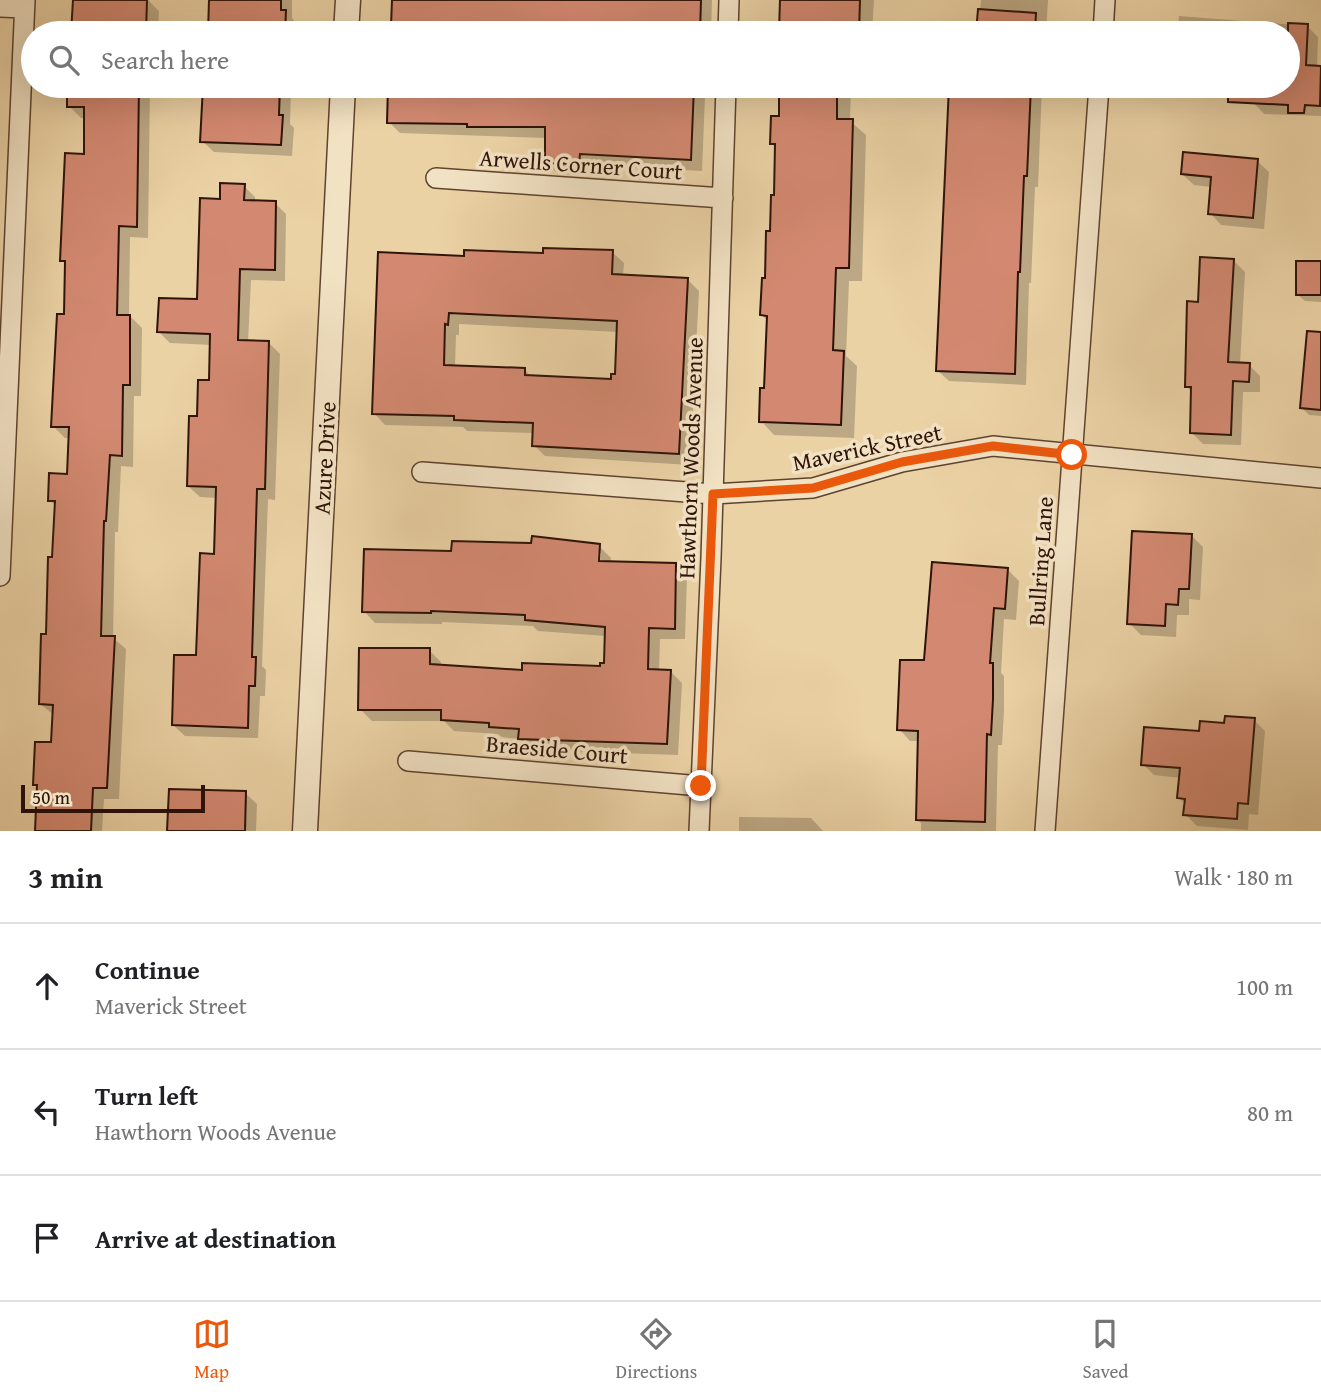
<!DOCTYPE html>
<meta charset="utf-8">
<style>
:root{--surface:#fff;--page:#f2f2f2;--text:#202124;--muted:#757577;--line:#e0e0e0;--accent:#ea580c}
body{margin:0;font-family:"Gentium Book Plus",serif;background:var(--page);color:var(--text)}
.scale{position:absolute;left:21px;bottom:18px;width:184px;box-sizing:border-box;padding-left:7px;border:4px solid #2f1308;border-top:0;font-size:19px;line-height:24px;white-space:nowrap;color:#2f1308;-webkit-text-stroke:5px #f2e2c4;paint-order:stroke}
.stop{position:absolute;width:21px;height:21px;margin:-16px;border:5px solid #ea580c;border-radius:50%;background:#fff}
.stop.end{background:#ea580c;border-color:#fff;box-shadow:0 2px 7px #0008}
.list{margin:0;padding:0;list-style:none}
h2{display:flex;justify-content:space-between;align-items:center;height:91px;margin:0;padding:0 28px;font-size:30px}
h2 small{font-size:23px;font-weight:400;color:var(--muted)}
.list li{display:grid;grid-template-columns:46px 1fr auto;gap:21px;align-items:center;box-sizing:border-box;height:126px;padding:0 28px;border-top:2px solid var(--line)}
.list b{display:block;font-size:26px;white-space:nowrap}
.list p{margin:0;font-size:23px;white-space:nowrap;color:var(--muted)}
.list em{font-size:23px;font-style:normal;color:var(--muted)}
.icon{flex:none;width:38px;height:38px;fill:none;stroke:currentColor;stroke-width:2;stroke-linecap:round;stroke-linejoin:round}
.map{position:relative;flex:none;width:1321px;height:831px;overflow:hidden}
.search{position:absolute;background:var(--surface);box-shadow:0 7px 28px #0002;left:21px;right:21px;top:21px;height:77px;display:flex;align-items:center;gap:18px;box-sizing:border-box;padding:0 24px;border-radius:38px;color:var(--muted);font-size:26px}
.sheet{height:469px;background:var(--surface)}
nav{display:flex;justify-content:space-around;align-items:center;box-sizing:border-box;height:98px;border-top:2px solid var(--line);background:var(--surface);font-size:19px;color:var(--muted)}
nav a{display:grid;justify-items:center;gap:4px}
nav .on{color:var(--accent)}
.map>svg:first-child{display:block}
.shadow{fill:#0003;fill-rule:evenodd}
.building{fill:#d38971;stroke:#2f1308;stroke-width:2;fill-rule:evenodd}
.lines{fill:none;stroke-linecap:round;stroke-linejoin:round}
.minor-casing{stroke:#5e432f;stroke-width:22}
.tertiary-casing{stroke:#5e432f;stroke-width:27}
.minor{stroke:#f2e2c4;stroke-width:19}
.tertiary{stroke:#f2e2c4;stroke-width:24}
.route{stroke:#ea580c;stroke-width:9}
.labels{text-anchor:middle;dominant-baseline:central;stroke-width:7;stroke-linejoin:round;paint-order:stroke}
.street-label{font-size:23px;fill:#2f1308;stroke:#f2e2c4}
</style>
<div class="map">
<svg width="1321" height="831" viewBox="0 0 1321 831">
<rect width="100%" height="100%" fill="#ebd2a5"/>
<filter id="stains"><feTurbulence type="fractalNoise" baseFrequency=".00286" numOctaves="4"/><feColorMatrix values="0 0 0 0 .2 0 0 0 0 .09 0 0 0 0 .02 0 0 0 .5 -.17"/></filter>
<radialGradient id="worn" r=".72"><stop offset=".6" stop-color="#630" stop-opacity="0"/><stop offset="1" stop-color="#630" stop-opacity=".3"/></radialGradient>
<path class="shadow" d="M74,0H148L159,11L158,33H72Z
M211,0H292V18L296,23V33H210Z
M393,0H712L711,33H392Z
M782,0H874L872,33H781Z
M981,0H1048L1046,33H978Z
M1179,16L1307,26L1318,37L1317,67H1321V116L1264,114L1253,102V97L1186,92L1180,86H1288V33H1178Z
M70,86H150L148,238L130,237L129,315L142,328L141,396H134L133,467L121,466L118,532H115L113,638L126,649L119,799H104L102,831H36L38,787L35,784L52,744L54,715L40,704L56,507L50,500L69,476L70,438H65L53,426L66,315V265L62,260L86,156V118H81L69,106Z
M205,86H291L290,124L294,128L292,156L214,152L202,141Z
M390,86H695L705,96L702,171L590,165V175L558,174L546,163L547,138L400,133L389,122Z
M781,86H861H851L850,121L866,135L862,281H849L846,356L857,366L854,438L774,435L761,421L765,390L768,321L762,315L775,196L776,148L772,144L780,118Z
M963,86H1042L1038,187H1035L1031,283H1029L1026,385L949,381L937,370Z
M1257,161L1269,172L1264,229L1221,225L1210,213L1212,187L1194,185L1182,174Z
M244,186L255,197V202L275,203L286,214L285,281L251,280L248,342H268L280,354L275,500L268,499L262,666L266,670L265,696H260L258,738L185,736L173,725L197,657L216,555L217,498L200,497L188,486L199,418L211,382L212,345L170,343L159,332L199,301L222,201Z
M612,252L624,263L623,276L688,280L699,291L690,465L545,456L534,445V433L467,431L463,427L385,425L374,413L465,257ZM459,324L619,332L616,376L613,381L532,377L525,370L455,367L456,335H459Z
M1233,260L1245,272L1240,364L1249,365L1260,376V392H1243L1241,445L1203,444L1191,432L1193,393L1186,386L1200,304Z
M1321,263V302L1305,301L1297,294Z
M1321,365V416L1309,415L1301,407Z
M1191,535L1203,547L1200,600L1189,599V615H1177L1176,637L1141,635L1129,623Z
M599,546L611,558L610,563L676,565L687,576L685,639H660L659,671H670L682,683L678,755L531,750L520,739L502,737L498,734L454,731L444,721H372L360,709L429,650L441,662V666L523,672L601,668L606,665V636L538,631L533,626L442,622V624L375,623L364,611L453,553ZM598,553H601L600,570Z
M1007,569L1019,581L1016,620L1004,619L1001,673L1004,676V711L1002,745H998L996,831H921V823L917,820L920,741H910L899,729L926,662Z
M1254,720L1265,731L1258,815L1249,814L1248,830L1197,826L1185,814L1186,805L1179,798L1181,778L1154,775L1143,764L1201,733L1226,725Z
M170,791L245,793L257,804L256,831H169Z
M739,817L811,818L823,831H739Z"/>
<path class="building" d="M73,0H147L146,33H71Z
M209,0H281V10H286L285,33H208Z
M392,0H701L700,33H552V27L503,25V30L391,26Z
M780,0H860L859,33L779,31Z
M978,9L1036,13L1035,33H976Z
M1288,23L1308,24L1306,65L1321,66L1320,106L1305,105L1304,113H1288V105L1228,102V86H1288Z
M67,86H139L137,227L119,226L117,315H130V385H123L122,456L110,455L106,521H104L101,636H115L107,788H93L91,831H35L37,785H33L35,742H51L53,705L39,704L41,634H46L48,557H52L55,501H48L49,473L67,474L69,427H51L57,314H64L65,261H60L65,153L84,154V107H67Z
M203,86H280L279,115H283L281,145L200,142Z
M388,86H694L691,160L580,154L579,164L545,163V127H467V124L387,123Z
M779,86H837V119H853L849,268H836L833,350L844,351L841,425L759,422L760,388H764L767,316L760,315L762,278H765L766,231H770L771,195H774L775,144H770L771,116H779Z
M949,86H1031L1027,176H1024L1020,272H1018L1015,374L936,371Z
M1183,152L1258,159L1253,218L1208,214L1211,177L1181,174Z
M220,183L245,184L244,200L276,201L275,270L240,269L238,340L269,341L265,489H257L252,657H256L255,686H249L248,728L172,725L174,655H196L200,553L214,554L216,487L187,486L189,416H197L198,380H209L210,334L157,332L159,298L197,299L200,198L220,199Z
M543,248L613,250L612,274L688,278L679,454L532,446L533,423L454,420V416L372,414L378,252L464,256V250L543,253ZM449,313L617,321L615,374H611V379L525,375V368L444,365L445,324L448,325Z
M1200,257L1234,259L1228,362L1250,363L1249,382L1233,381L1231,435L1190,433L1191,387H1185L1187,301L1198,302Z
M1296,261H1321V295H1296Z
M1307,331L1321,332V410L1300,408Z
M1132,531L1192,534L1189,589H1179L1178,605L1166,604L1165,626L1127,624Z
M532,536L600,544L599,561L676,563L675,629L649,628L648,669L671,670L667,744L518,739L519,729L489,727V723L441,720V710H358L359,648H430V664L522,670V663L600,666V663H604L605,627L525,620V615L431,611V613L362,612L364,549L451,551L452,541L531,543Z
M932,562L1008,568L1005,609L994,608L990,663H993V699L991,735L987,734L985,822L916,820L918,731L897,730L900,660H924Z
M1225,716L1255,718L1248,804L1238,803L1237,819L1183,815L1185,799L1177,798L1180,768L1141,765L1144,727L1199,731L1200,721L1224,723Z
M169,789L246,791L245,831H167Z"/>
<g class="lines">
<g class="minor-casing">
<path id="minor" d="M0,7L24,8
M728,33L729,0
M1103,33L1105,0
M436,178L723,198
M422,472L713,494L813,488L902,462L993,446L1321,478
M0,576L25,0
M408,761L701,786
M699,831L711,558L726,86
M1045,831L1099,86"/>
</g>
<g class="tertiary-casing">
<path id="tertiary" d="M346,33L348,0
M305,831L343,86"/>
</g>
<use href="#minor" class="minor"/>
<use href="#tertiary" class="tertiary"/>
</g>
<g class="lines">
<path class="route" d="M701,786L713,494L813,488L902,462L993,446L1072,455"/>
</g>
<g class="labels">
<g class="street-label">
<text transform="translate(581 164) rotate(4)">Arwells Corner Court</text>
<text transform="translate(867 447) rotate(-12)">Maverick Street</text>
<text transform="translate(324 458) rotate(-87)">Azure Drive</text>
<text transform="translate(690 458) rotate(-88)">Hawthorn Woods Avenue</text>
<text transform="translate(1040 561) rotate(-86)">Bullring Lane</text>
<text transform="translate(557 749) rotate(5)">Braeside Court</text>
</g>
</g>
<rect width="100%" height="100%" filter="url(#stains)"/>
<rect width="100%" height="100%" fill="url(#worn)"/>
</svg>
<div class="scale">50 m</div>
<div class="stop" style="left:1072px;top:455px"></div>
<div class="stop end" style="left:701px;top:786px"></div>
<div class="search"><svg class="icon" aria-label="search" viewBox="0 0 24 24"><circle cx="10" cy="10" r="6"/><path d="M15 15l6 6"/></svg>Search here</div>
</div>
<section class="sheet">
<h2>3 min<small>Walk · 180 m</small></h2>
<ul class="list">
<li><svg class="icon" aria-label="ahead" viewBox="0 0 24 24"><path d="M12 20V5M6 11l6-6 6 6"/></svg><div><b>Continue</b><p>Maverick Street</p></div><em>100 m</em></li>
<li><svg class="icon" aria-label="left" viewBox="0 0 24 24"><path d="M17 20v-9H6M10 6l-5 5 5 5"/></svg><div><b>Turn left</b><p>Hawthorn Woods Avenue</p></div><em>80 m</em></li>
<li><svg class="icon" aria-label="arrive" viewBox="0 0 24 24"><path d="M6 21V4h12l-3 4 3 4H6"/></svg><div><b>Arrive at destination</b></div></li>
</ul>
</section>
<nav>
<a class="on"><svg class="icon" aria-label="map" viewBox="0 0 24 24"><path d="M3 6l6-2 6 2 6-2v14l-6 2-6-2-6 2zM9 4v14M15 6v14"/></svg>Map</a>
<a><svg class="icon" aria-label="directions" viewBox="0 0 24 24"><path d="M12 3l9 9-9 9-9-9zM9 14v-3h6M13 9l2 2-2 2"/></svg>Directions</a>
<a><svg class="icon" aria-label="saved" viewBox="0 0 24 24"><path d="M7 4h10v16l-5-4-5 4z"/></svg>Saved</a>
</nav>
